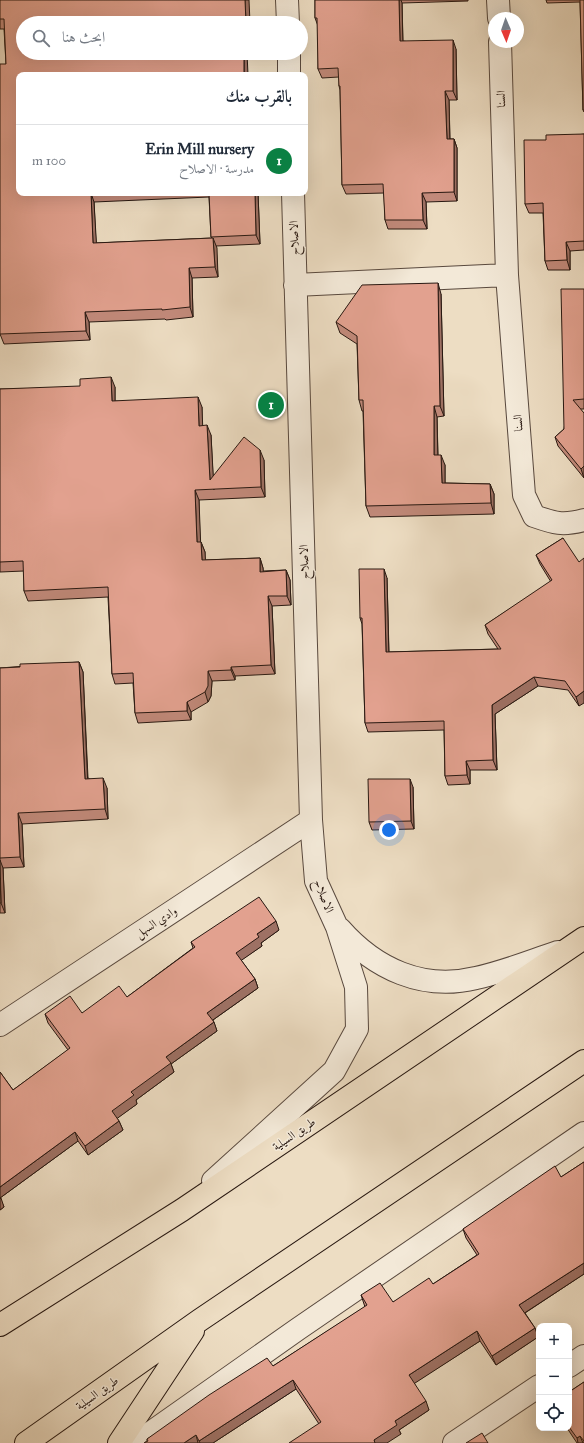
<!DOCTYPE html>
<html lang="ar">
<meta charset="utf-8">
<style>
:root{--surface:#fff;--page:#f6f6f7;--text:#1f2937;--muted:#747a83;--line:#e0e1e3;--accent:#0b8043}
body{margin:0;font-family:"IM FELL Great Primer",Amiri,serif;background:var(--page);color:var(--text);direction:rtl}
.controls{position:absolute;right:12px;bottom:12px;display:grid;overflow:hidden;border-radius:8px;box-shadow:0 4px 16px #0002}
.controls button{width:36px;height:36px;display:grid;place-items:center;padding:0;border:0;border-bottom:1px solid var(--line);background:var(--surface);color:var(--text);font:20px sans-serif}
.compass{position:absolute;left:488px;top:12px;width:36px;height:36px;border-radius:50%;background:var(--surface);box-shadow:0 4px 16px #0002;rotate:178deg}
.you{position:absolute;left:389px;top:830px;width:14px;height:14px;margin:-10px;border:3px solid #fff;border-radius:50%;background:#1a73e8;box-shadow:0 0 0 6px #1a73e833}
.badge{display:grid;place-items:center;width:26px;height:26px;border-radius:50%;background:var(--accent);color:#fff;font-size:13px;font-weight:700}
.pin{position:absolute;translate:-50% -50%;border:2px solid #fff;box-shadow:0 1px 4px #0006}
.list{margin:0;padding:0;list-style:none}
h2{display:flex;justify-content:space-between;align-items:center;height:52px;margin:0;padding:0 16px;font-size:17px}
h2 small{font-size:13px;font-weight:400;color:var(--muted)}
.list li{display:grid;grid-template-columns:26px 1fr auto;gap:12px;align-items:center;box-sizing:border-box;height:72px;padding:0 16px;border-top:1px solid var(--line)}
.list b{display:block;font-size:15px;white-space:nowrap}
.list p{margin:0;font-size:13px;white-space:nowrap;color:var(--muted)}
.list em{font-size:13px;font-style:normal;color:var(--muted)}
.icon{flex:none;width:22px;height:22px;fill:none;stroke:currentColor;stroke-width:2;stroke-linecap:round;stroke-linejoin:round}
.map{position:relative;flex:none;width:584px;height:1443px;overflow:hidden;direction:ltr}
.search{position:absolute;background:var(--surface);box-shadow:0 4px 16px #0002;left:16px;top:16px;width:292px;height:44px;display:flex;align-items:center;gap:10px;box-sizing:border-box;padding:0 14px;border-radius:22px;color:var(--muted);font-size:15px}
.panel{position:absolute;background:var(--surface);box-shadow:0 4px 16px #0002;left:16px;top:72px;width:292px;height:124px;border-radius:8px;direction:rtl}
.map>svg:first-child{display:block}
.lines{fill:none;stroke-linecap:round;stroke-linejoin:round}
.street-casing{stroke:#59493e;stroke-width:24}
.primary-casing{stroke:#281811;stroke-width:24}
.street{stroke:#f3e9d8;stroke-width:22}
.primary{stroke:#edddc3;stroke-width:22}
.wall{fill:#c28a7b;stroke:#281811;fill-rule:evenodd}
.shaded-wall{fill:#9e7164;stroke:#281811}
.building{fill:#e2a18f;stroke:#281811}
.labels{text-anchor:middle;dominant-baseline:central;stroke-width:3;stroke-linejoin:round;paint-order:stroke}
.street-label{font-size:12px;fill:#281811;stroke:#f3e9d8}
</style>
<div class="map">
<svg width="584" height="1443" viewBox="0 0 584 1443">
<rect width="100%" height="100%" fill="#edddc3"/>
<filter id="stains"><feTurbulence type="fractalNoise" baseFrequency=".005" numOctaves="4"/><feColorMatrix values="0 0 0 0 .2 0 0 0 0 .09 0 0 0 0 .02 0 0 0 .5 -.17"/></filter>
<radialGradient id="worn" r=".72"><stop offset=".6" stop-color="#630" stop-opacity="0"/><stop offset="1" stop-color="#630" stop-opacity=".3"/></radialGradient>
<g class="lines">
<g class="street-casing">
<path id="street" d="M287,0L288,23
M498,0L499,18
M500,42L507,275L524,495L534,516C554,523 562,526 584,520
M289,53V75
M295,285L507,275
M340,929C375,969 423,991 476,978C504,972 531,961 558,952
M0,1025L311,820
M213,1181L334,1071L357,1029L356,987L337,927L316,881L311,820L293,193
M569,1366L584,1356
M136,1443L298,1329L584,1133
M454,1443L539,1386"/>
</g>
<g class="primary-casing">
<path id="primary" d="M0,1325L182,1210L584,938
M26,1443L200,1320L584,1061
M119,1443L193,1331"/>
</g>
<use href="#street" class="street"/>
<use href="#primary" class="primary"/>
</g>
<path class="wall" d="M0,0L23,23L19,193H258L260,244L216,246L218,277L192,278L193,317L166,320L165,319L89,322L90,340L4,344L0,334L6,64L4,29H0ZM209,197L211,237L212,238L96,243L94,202Z
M315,0H468V1L402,3L403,41L456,49L457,100H449L450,139H454L457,148V201L426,202L427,229H388L385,220L384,193L346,194L342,185L340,90L339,86V77L322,78L318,69V26L315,18Z
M546,0H584V112L583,110L580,2L547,3Z
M584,134V250L570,251V270H548L545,261L543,213H529L525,204L546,140Z
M584,289V409H580L584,413V478L558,446L555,437L564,429Z
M441,294L444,416L437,417L438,455L445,465V483L490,484L494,494V514L370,517L366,506L363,411H362L359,400L357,344L340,333L336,322Z
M115,387V401L202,407V425L211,435L213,476L264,460L265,497L199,500L200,542H201L205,552V560L260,558L263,568V571L286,570L290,580L291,605L272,606L275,674L235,676V680L212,681L211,696L208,702L191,712V720L138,723L135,713L133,683L115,684L112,674L108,597L28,601L24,591V571L0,572V389Z
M563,538L579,706L568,690L538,686L495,714L497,770H470V784L448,785L445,776L444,730L368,732L365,723L362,624L360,618L387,578L389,652L498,649L488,634L485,625L551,582L540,564L536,555Z
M79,662L83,672L88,778L107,788L108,819L22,824L24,867L3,868L5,913H0V668Z
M413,787L414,829L372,830L369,822Z
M279,930L261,943L262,946L241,960L255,979L258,988L213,1020L217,1031L171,1064L174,1072L136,1100L137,1104L117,1118L119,1121L123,1130L88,1155L78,1141L0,1198L4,1207L0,1210V1072L13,1090L68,1050L48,1023L45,1014L82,1013L127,997L193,948L191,942Z
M584,1162V1274L525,1313L535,1328L538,1337L496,1365L480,1341L414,1383L429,1410L399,1430L401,1434L319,1424L296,1389L213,1443H144L147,1441V1439L273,1366L365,1307L361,1295L393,1302L433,1284L477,1255L466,1238L463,1229L561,1177Z
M584,1382V1443H577L567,1428H569V1392Z"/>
<path class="shaded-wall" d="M245,0H249L250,23H246Z
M399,0H401L402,3L403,50L400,41Z
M453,40L456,49L457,100L453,91Z
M244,53H247L248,75H244Z
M445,91L449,100L450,148L447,139Z
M454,139L457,148V201L454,192Z
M91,193L94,202L97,253L93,243Z
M255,193H258L260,244L256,235Z
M422,193L426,202L427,229L423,220Z
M213,238L217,248L218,277L215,267Z
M566,242L570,251V270L567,260Z
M189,268L192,278L193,317L190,307Z
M438,283L441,294L444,416L440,406Z
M85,312L89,322L90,340L86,331Z
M111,377L115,387V411L112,401Z
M198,397L202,407L203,435L199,426Z
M434,406L437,417L438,465L434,455Z
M207,425L211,435L214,490L210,480Z
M260,450L264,460L265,497L261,487Z
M441,455L445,465V493L442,483Z
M584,466V478L581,469Z
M490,484L494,494V514L491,503Z
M195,490L199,500L201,552L197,542Z
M201,542L205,552L206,570L202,560Z
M260,558L263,568L264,581L260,572Z
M384,569L387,578L389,661L386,652Z
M286,570L290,580L291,605L287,596Z
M268,596L272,606L275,674L271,665Z
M79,662L83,672L88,789L85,779Z
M231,667L235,676V680L231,670Z
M208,671L212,681L211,696L208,702L205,692Z
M534,677L538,686L495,714L497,770L493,760L492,705Z
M584,691V703L579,706L576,697Z
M187,702L191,712V720L187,711Z
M466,761L470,770V784L467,775Z
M103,778L107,788L108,819L105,809Z
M410,779L413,787L414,829L411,821Z
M18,813L22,824L24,867L20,857Z
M0,860L3,868L5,913L1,903Z
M276,921L279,930L261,943L262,946L239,962L236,953L257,934Z
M255,979L258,988L210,1022L207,1013Z
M214,1022L217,1031L171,1064L174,1072L136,1100L137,1104L115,1120L112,1111L166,1057Z
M119,1121L123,1130L88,1155L85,1146Z
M75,1132L78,1141L0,1198V1187Z
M1,1198L4,1207L0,1210V1199Z
M584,1263V1274L523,1314L519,1305Z
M535,1328L538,1337L496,1365L492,1356Z
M477,1331L480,1341L412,1385L409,1375Z
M293,1380L296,1389L213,1443H200L199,1441Z
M426,1401L429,1410L399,1430L401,1434L387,1443H374V1440L395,1421Z
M196,1435L198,1443H184Z
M580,1436L583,1443H578L577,1438Z"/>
<path class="building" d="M0,0H245L246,23H23V53H244V75H19V193H91L93,243L213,238L215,267L189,268L190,307L162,310V309L85,312L86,331L0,334V64H6L4,19H0Z
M315,0H399L400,41L453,40V91H445L447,139H454V192L422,193L423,220H385L383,184L342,185L340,86H339L338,68L318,69L317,18H315Z
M580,0H584V110H583Z
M584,134V241L566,242L567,260L545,261L543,203L525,204L524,140H546V135Z
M209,193H255L256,235L211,237Z
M438,283L440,406H434V455H441L442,483L490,484L491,503L366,506L363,400H359L357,336L336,322L362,285Z
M561,289H584V399L573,400L584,413V466L581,469L555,437L564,429Z
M111,377L112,401L198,397L199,426L207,425L210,480L244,437L260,450L261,487L195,490L197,542H201L202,560L260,558V572L286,570L287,596H268L271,665L231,667V670L208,671V686L205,692L187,702V711L135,713L133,673L112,674L108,587L24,591L23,561L0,562V389L80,386V379Z
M563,538L579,562L584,558V691L576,697L565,681L534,677L492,705L493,760L466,761L467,775L445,776L444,721L365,723L362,618H360L359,569H384L386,652L501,649L485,625L552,580L536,555Z
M79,662L85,779L103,778L105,809L18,813L20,857L0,858V668L20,667V664Z
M368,779H410L411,821L369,822Z
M0,878L1,903H0Z
M259,897L276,921L257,934L259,937L236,953L255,979L207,1013L214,1022L166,1057L171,1063L131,1092L134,1095L112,1111L119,1121L85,1146L75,1132L0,1187V1072L13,1090L70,1048L45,1014L70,996L82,1013L119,986L127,997L195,947L191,942Z
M584,1162V1263L519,1305L535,1328L492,1356L477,1331L409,1375L426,1401L395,1421L397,1425L374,1440L375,1443H289L321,1422L293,1380L199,1441L196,1435L184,1443H144L148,1441L147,1439L209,1395L267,1358L273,1366L367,1305L361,1295L380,1283L393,1302L429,1278L433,1284L479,1254L463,1229L555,1166L561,1177Z
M584,1382V1441L580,1436L577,1438L569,1427V1392Z
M482,1433L488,1443H466Z"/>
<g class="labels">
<g class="street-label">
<text transform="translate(501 99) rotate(-92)">السنا</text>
<text transform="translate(294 238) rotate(-92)">الاصلاح</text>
<text transform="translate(518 423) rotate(-94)">السنا</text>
<text transform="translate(304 562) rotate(-92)">الاصلاح</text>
<text transform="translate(324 896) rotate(68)">الاصلاح</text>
<text transform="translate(156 922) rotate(-33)">وادي السهل</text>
<text transform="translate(294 1134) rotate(-34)">طريق السيلية</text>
<text transform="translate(97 1393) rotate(-35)">طريق السيلية</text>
</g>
</g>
<rect width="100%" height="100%" filter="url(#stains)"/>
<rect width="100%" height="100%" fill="url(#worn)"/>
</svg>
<div class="controls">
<button>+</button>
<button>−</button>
<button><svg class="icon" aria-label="locate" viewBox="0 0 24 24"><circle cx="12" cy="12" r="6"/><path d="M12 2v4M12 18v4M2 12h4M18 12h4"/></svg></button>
</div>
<svg class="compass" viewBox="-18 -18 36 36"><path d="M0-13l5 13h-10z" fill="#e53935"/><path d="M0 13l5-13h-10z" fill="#747a83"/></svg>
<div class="you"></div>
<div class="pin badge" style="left:271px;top:405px">1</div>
<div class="search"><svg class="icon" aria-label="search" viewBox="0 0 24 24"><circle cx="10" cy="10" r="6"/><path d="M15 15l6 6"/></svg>ابحث هنا</div>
<section class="panel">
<h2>بالقرب منك<small></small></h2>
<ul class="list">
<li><span class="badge">1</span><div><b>Erin Mill nursery</b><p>مدرسة · الاصلاح</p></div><em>100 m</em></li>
</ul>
</section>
</div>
